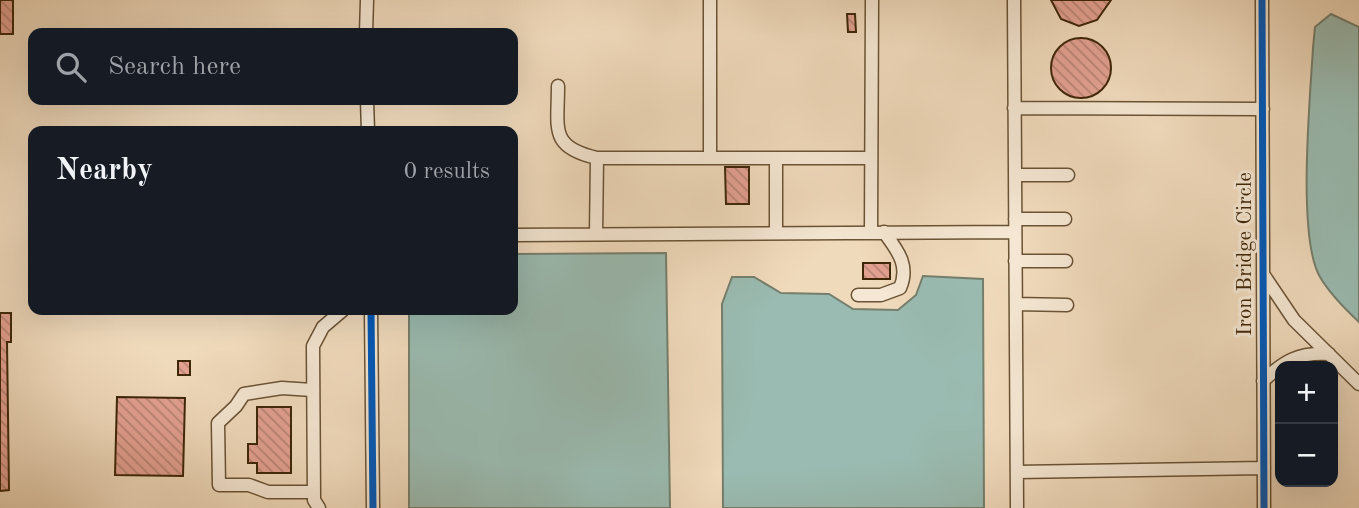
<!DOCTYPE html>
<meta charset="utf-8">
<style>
:root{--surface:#171b24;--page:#242831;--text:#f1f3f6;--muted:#9ea1a6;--line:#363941}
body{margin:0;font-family:"Old Standard TT",serif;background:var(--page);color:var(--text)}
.controls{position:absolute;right:21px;bottom:21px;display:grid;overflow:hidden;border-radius:14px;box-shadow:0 7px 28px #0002}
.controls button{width:63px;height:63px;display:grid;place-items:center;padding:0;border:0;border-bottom:2px solid var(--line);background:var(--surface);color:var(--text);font:35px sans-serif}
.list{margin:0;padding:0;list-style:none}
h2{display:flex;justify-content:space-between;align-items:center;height:91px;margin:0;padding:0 28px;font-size:30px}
h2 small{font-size:23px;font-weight:400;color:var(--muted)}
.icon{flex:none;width:38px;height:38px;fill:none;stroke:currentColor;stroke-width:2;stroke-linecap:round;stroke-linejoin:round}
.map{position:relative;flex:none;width:1359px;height:508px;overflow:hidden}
.search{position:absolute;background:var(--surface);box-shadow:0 7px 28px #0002;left:28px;top:28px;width:490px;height:77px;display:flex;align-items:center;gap:18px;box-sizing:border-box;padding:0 24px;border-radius:14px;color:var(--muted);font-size:26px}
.panel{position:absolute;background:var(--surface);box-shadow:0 7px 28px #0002;left:28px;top:126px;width:490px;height:189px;border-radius:14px}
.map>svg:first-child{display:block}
.water{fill:#9abbb1;stroke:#757f6d;stroke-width:2}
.building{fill:url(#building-back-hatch);stroke:#3e2608;stroke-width:2}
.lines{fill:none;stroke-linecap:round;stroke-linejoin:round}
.minor-casing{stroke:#6a5335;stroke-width:15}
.minor{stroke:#f5e7d3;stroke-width:12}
.cycleway-casing{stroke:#f5e7d3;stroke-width:11}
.cycleway{stroke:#0057b8;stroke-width:7}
.labels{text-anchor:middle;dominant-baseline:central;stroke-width:6;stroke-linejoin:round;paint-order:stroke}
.street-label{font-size:21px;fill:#3e2608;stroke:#f5e7d3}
</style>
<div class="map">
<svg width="1359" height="508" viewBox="0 0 1359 508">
<defs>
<pattern id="building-back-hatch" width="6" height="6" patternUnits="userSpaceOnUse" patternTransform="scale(1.75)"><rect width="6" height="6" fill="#e3a192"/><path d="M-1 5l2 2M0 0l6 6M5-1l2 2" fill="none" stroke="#b98375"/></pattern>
</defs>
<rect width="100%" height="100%" fill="#f0dabc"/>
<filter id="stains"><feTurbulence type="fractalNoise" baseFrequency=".00286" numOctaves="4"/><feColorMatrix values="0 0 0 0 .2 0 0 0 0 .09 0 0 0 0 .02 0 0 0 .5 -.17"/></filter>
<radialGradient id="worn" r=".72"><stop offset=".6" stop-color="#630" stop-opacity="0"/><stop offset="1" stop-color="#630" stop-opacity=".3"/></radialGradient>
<path class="water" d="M1331,14L1359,27V322C1345,309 1330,294 1320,277C1297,238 1310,99 1313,48L1315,27Z
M666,253L670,508H409V310H513V254Z
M923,276L983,279L984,508H723L722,304L732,277H754L781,293L829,294L853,309L898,310L916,295Z"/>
<path class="building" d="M0,0H13V34H0Z
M1051,0H1111L1097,20L1079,26L1061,19Z
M847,14H855L856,32H848Z
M1051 68a30 30 0 1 1 60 0a30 30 0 1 1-60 0Z
M725,167H749V204H726Z
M863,263H890V279H863Z
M0,313H11V342H7L9,490L0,491Z
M178,361H190V375H178Z
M117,397L185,398L183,476L115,475Z
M257,407H291V473H257V463H248V444H257Z"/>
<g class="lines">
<g class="minor-casing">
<path id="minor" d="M1014,0L1017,508
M1262,0L1264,508
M366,33L367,0
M558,86C558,129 549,147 597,158H871
M367,100L368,131
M1014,108L1263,109
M710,158V0
M776,158V233
M1015,175H1068
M1015,219H1065
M871,232L872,0
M596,234L597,158
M513,235L1015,232
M1015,261H1066
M1263,274L1294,320L1359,384
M858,295H881L900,288C910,265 897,250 884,232
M1016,304L1067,305
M371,310L373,508
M1263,381C1284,361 1299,352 1329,354
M312,390L282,388L244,394L236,406L218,423L219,485H249L268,492H314
M1017,472L1264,468
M319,508L314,500L313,346L323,327L343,310"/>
</g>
<use href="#minor" class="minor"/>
<g class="cycleway-casing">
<path id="cycleway" d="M1262,0L1264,508
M371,310L373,508"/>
</g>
<use href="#cycleway" class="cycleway"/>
</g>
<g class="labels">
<g class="street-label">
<text transform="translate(1245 254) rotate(-90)">Iron Bridge Circle</text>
</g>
</g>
<rect width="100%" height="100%" filter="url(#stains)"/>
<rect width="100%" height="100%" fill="url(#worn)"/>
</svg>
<div class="controls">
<button>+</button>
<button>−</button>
</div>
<div class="search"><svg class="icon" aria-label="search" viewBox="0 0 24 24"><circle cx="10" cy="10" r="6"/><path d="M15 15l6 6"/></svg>Search here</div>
<section class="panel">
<h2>Nearby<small>0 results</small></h2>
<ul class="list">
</ul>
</section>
</div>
